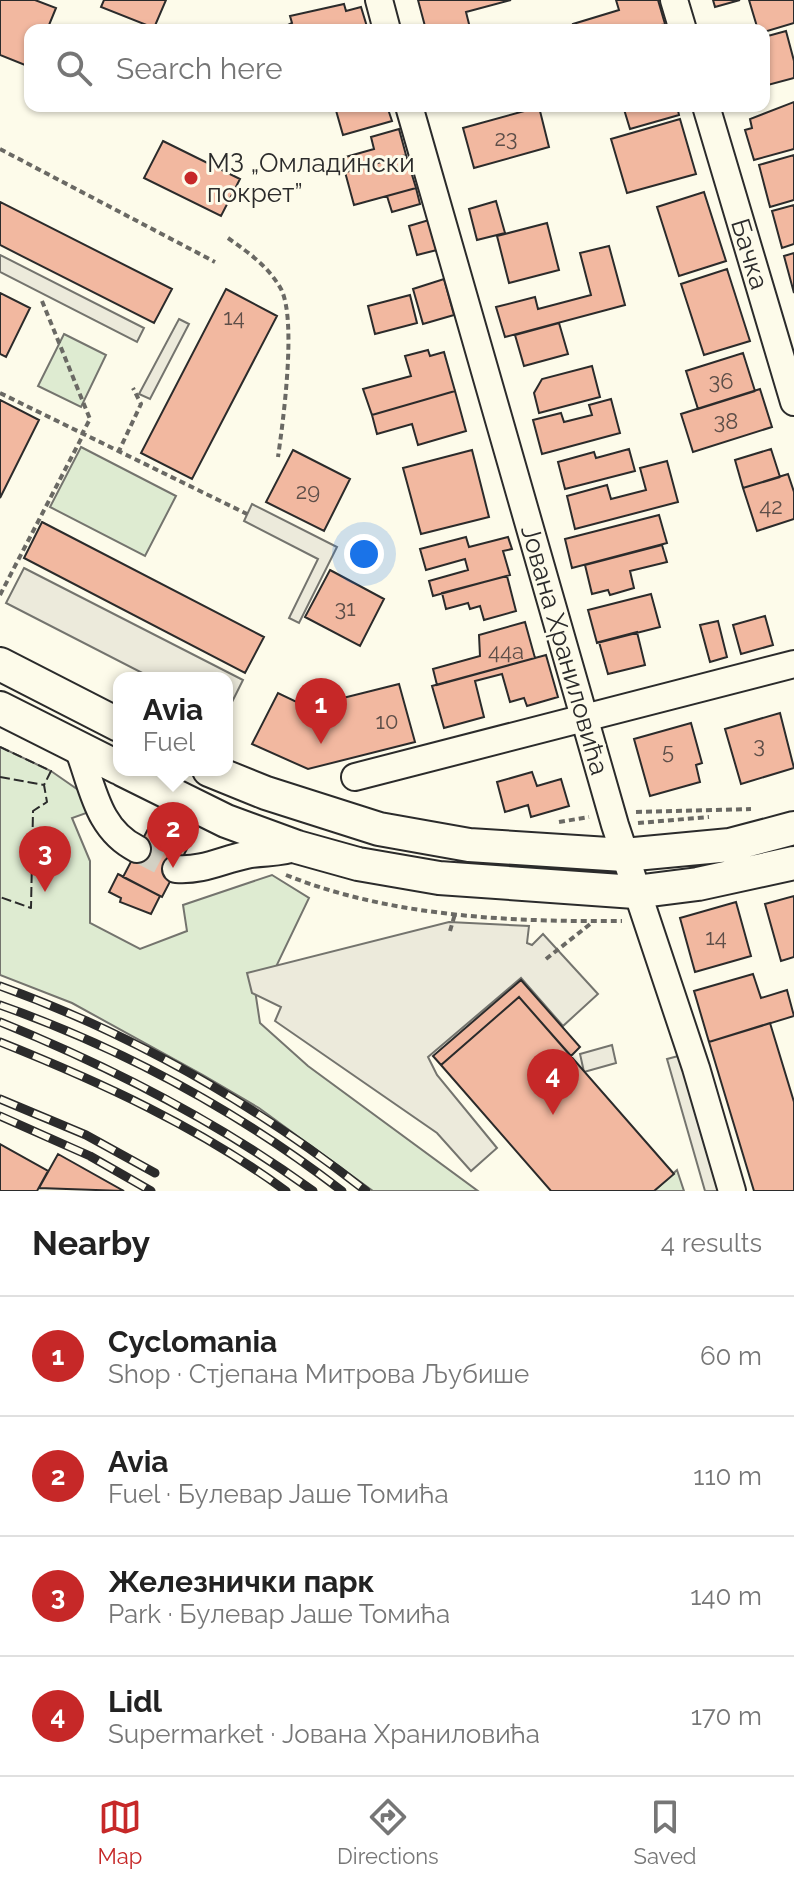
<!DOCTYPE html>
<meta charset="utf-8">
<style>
:root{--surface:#fff;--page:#f6f6f6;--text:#222;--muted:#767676;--line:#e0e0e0;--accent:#c62828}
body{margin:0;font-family:Raleway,sans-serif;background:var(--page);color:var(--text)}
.you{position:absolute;left:364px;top:554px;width:28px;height:28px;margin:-20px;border:6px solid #fff;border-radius:50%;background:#1a73e8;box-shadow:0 0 0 12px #1a73e833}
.badge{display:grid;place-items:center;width:52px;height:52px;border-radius:50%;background:var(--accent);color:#fff;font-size:26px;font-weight:700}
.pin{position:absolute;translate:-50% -66px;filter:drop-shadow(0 2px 4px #0008)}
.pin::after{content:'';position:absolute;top:42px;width:28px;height:24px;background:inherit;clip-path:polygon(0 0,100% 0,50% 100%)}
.popup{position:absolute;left:113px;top:672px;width:120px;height:104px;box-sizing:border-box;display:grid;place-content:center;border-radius:16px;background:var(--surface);filter:drop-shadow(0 2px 6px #0005);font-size:26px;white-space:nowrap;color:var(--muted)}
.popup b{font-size:30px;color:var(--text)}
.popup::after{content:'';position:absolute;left:50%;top:100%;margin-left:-16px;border:16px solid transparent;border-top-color:var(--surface)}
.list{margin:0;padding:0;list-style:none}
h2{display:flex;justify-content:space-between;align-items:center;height:104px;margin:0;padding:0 32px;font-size:34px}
h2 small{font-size:26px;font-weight:400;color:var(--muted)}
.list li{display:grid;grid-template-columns:52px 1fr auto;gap:24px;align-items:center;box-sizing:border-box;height:120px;padding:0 32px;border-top:2px solid var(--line)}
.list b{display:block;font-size:30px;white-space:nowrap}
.list p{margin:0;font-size:26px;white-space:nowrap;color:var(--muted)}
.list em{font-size:26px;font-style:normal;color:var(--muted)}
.icon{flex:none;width:44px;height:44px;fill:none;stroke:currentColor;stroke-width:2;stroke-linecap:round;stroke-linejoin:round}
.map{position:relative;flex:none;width:794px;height:1191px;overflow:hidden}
.search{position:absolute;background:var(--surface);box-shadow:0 2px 6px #0004;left:24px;right:24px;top:24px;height:88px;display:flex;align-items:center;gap:20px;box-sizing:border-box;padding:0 28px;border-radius:16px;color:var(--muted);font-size:30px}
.sheet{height:584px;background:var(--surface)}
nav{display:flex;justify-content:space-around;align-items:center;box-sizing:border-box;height:112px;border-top:2px solid var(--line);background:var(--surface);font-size:22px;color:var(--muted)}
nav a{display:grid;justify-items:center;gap:4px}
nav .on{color:var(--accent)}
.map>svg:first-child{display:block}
.green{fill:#deebd1;stroke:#74746e;stroke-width:2}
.parking{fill:#eceadb;stroke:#74746e;stroke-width:2}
.building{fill:#f2b8a0;stroke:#2b2b2b;stroke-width:2}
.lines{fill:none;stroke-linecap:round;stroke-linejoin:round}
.minor-tunnel{stroke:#d3d1c4;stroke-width:26;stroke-dasharray:26 13;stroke-linecap:butt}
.minor-casing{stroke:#2b2b2b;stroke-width:30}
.major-casing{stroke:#2b2b2b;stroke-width:36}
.path{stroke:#6a6964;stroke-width:4;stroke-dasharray:6 4;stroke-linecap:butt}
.minor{stroke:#fdfbea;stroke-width:26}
.major{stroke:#fdfbea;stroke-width:32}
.rail-casing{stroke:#2b2b2b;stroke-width:9}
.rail{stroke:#fdfbea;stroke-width:6;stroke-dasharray:18;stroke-linecap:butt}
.fence{stroke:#2b2b2b;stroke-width:2;stroke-dasharray:10 4;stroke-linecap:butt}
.poi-dot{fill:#c62828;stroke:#fdfbea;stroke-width:3}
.labels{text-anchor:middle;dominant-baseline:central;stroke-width:6;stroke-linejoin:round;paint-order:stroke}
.number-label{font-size:22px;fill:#5d4e48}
.poi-label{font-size:26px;fill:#2b2b2b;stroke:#fdfbea;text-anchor:start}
.street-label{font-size:26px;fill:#2b2b2b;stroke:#fdfbea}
</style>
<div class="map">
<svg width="794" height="1191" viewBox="0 0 794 1191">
<rect width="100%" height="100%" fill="#fdfbea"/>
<path class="green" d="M64,334L106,355L81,407L38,386Z
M81,447L176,496L145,556L50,507Z
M0,747L51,771L84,794L92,811L72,818L90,861V923L140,949L187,931L183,905L272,875L309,898L274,971L253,977L260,1023L308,1066L478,1191H373L259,1108L203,1075L72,1003L0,975Z
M677,1170L684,1191H654Z"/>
<path class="parking" d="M0,255L144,328L137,342L0,272Z
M179,319L189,324L150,399L139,394Z
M252,504L337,547L299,623L289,618L318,559L244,521Z
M24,568L243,680L227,712V678H152L6,603Z
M449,922L529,926L527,943L532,945L543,934L598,994L563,1026L521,978L428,1057L437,1075L497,1148L471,1171L437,1133L275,1021L281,1007L252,993L247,973Z
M612,1045L616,1063L584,1072L580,1054Z
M682,1055L722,1191H705L667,1059Z"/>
<path class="building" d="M0,0H35L56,8L47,30H30V67L0,55Z
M104,0H166L154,28L101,7Z
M418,0H511L466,12L470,28L463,30H426Z
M616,0H658L665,24L643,30H575L573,24L619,10Z
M713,0H740L715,7Z
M749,0H794V23L764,32L758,30Z
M344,4L346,11L361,7L368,30H278L292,23L290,16Z
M665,24L667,30H643Z
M786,31L794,61V78L764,86V37Z
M794,102V149L754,160L745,130L752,128L750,119Z
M387,106L392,121L343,135L335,107Z
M623,106H677L679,115L630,129Z
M539,107L549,147L474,168L463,128Z
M680,119L696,174L627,193L611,139Z
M399,129L406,155L339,174L335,160L374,149L371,137Z
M163,141L240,179L221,216L144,178Z
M406,155L416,188L354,205L345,172Z
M794,155V200L770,207L759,165Z
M416,188L420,204L392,212L387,196Z
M704,192L726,261L679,276L657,207Z
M496,201L505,233L477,240L469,209Z
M0,202L172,289L154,323L0,245Z
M794,205V244L782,248L772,211Z
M429,220L437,250L417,255L409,226Z
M547,223L559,270L509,283L497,236Z
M609,246L625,305L505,337L496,307L535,297L538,309L591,295L580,253Z
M794,253V293L784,256Z
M727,269L750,341L704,355L681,284Z
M444,279L454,315L423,324L413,289Z
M226,289L277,316L192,479L141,453Z
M0,293L30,308L6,357L0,354Z
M410,295L417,323L375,334L368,306Z
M559,323L568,354L524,366L515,335Z
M428,350L430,356L444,352L455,391L372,415L363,389L411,376L405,356Z
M743,353L755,391L698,409L686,371Z
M592,366L600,397L539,413L534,393L542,379Z
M760,389L772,427L693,452L681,414Z
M455,391L466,431L418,445L412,424L377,434L372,415Z
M611,399L620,433L542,454L533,420L561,413L564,422L592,415L589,405Z
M0,400L39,420L0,498Z
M629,449L635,471L565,489L558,462L594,452L596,458Z
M771,449L780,477L743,488L735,460Z
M293,450L350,479L324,531L266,502Z
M472,450L489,517L421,534L403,468Z
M667,461L678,502L575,529L567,496L607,485L611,499L646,490L640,468Z
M788,474L794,492V519L757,531L743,488Z
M659,515L667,543L572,568L565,539Z
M42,522L264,637L245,673L24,558Z
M466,537L469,547L508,537L512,549L503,551L510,575L433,596L429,581L468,570L465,559L426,570L420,549Z
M662,545L667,562L630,571L634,588L610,595L608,590L592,594L585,565Z
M330,570L384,599L360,646L305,617Z
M507,576L516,611L484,620L480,606L470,609L468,603L446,609L442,593Z
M651,594L660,627L597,643L588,610Z
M765,616L773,645L741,654L733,625Z
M718,621L727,657L710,662L700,625Z
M525,622L535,658L437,685L433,669L480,656L479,635Z
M637,632L645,665L608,674L599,642Z
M546,655L558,697L527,706L524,698L510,702L502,674L475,681L484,717L444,728L432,686Z
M399,684L415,742L308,769L252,744L278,693L307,707Z
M780,713L794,768L741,784L725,729Z
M691,723L702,763L696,765L700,782L650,796L634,739Z
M532,772L537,786L561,779L569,806L531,817L528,805L505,812L497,782Z
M149,827L188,847L162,897L123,877Z
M118,874L160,896L151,914L120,902L121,898L109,892Z
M794,896V957L781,961L765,904Z
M736,902L751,956L695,972L680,918Z
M753,974L761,998L787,990L794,1016L709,1042L694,991Z
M521,980L580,1047L571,1056L519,997L441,1065L433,1056Z
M519,997L674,1174L654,1191H551L441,1065Z
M770,1023L794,1102V1191H754L709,1042Z
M0,1144L48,1171L37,1191H0Z
M58,1154L124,1191L39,1188Z"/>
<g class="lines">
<path class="minor-tunnel" d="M137,849L176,869"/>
<g class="minor-casing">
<path id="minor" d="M379,0L387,30
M674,0L683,30
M409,106L615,825L696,1068L732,1191
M706,106L794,402
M78,748C93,787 97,829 137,849
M355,777L794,664
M176,869C203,871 222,860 246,855C264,851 280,854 297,847"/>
</g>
<g class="major-casing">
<path id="major" d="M0,664L119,725
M0,708L119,768
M123,770L226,821L297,847L358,864L439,878L635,892L698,884L794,863
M209,770L266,793L379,829L469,845L624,855L730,845L794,828"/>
</g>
<path class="path" d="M0,149L215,262
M228,238C249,253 268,266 281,289C297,320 283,422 278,457
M42,301L90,419L82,434
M0,393L247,514
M118,453L141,404L133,388
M0,595L83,435
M636,812L751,809
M559,822L589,817
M638,823L709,817
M286,875C391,917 511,922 622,921
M450,931L455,914
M546,959L594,921"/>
<use href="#minor" class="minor"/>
<use href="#major" class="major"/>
<g class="rail-casing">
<path id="rail" d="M0,986C133,1034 255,1104 366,1191
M0,1005C124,1049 238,1111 342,1191
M0,1022C111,1067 215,1120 313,1191
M0,1042C100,1082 199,1127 286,1191
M0,1099L86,1135L155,1173
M0,1116L90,1156L151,1191"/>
</g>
<use href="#rail" class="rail"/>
<path class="fence" d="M0,747L51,771L44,785L47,802L33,811L31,908L0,897
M0,777L44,785"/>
</g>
<circle class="poi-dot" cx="191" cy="178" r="8"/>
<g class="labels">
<g class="number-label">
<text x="506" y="138">23</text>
<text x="234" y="317">14</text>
<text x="721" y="381">36</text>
<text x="726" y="421">38</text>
<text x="308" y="491">29</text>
<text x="771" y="506">42</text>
<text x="345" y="608">31</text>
<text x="506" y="651">44a</text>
<text x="387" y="721">10</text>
<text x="759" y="745">3</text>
<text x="668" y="751">5</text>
<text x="716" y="937">14</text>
</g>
<g class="poi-label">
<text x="207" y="163">МЗ „Омладински<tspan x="207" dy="30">покрет”</tspan></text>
</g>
<g class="street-label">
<text transform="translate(750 254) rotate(73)">Бачка</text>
<text transform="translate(565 650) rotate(74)">Јована Храниловића</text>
</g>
</g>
</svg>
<div class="you"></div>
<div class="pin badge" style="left:321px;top:744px">1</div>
<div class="pin badge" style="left:173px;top:868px">2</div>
<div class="popup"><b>Avia</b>Fuel</div>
<div class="pin badge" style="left:45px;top:892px">3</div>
<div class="pin badge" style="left:553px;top:1115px">4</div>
<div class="search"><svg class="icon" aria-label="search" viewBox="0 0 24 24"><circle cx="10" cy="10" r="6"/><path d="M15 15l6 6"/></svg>Search here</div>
</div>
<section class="sheet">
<h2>Nearby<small>4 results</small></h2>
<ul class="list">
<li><span class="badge">1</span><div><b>Cyclomania</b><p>Shop · Стјепана Митрова Љубише</p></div><em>60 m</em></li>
<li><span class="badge">2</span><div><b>Avia</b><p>Fuel · Булевар Јаше Томића</p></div><em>110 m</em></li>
<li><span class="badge">3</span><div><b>Железнички парк</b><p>Park · Булевар Јаше Томића</p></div><em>140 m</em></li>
<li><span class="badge">4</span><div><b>Lidl</b><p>Supermarket · Јована Храниловића</p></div><em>170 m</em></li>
</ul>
</section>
<nav>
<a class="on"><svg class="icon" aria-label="map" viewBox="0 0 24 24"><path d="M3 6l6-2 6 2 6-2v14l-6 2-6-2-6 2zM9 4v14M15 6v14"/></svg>Map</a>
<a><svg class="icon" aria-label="directions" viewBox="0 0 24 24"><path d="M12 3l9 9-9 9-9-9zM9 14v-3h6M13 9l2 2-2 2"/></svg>Directions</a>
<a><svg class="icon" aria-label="saved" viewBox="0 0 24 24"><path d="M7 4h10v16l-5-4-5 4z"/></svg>Saved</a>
</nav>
